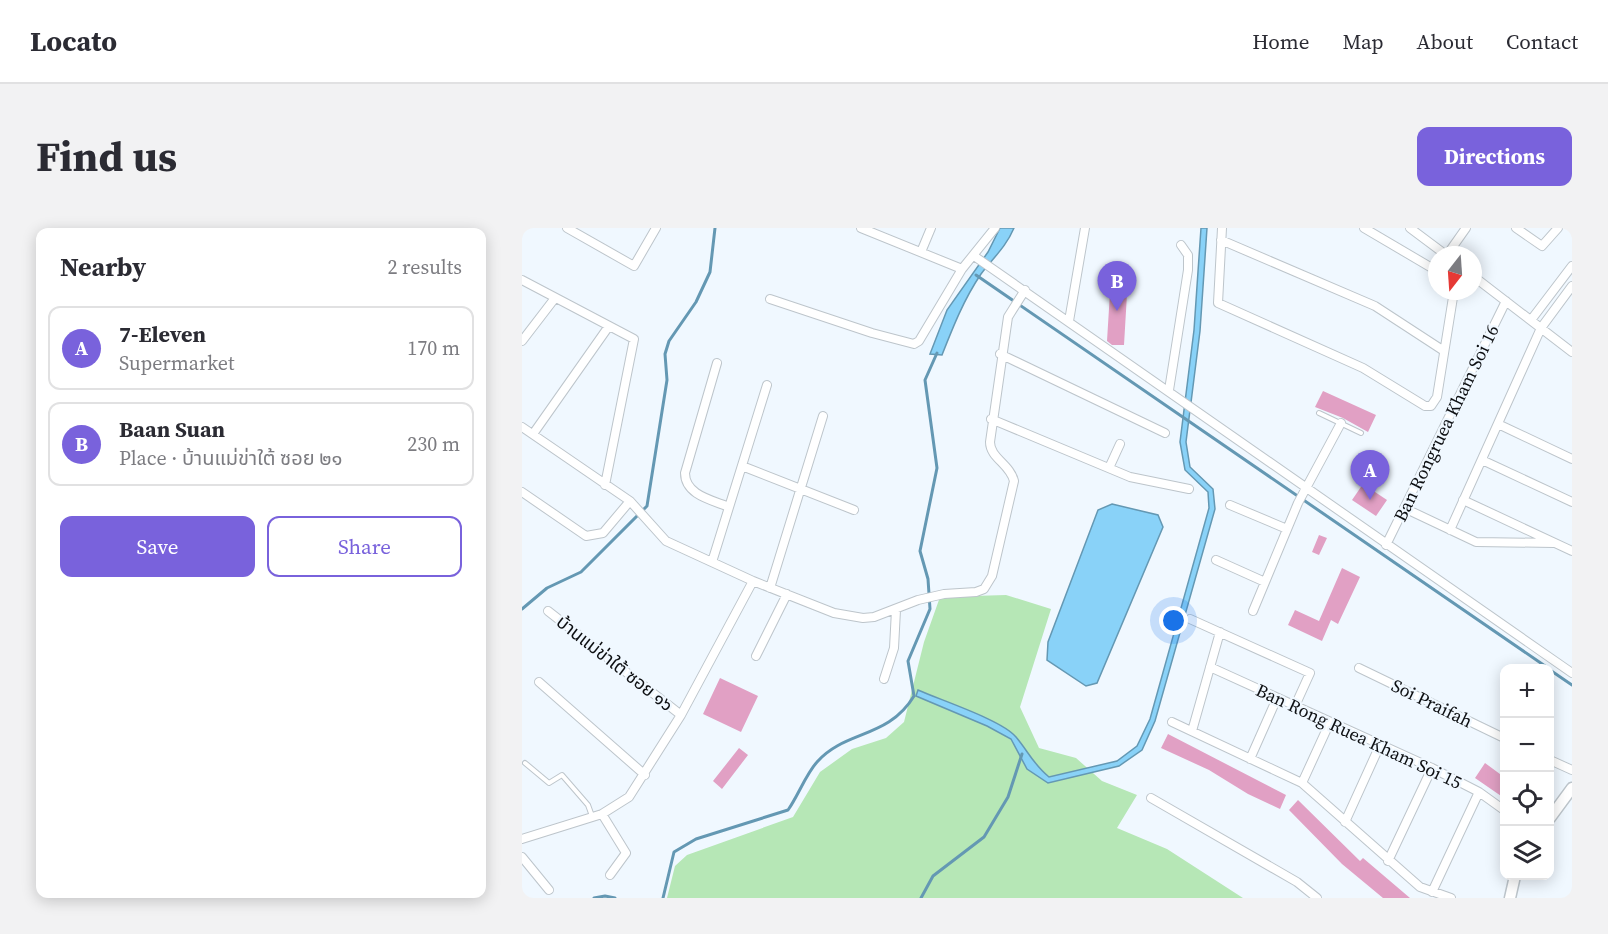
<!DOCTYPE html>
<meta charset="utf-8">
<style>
:root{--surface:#fff;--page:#f2f2f3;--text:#2b2b33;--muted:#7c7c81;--line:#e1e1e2;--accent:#7962dc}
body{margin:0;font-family:"Source Serif 4","Noto Sans Thai",serif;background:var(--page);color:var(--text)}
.controls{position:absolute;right:18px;bottom:18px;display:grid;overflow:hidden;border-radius:12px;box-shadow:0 3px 15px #0003}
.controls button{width:54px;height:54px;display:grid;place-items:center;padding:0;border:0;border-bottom:2px solid var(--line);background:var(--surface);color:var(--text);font:30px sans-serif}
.compass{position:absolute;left:906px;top:18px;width:54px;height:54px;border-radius:50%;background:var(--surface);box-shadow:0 3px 15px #0003;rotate:197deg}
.you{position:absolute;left:652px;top:393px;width:21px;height:21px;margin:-15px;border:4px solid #fff;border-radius:50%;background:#1a73e8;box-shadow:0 0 0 9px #1a73e833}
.badge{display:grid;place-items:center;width:39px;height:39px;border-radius:50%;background:var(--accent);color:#fff;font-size:20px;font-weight:700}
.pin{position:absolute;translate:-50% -50px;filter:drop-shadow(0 2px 3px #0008)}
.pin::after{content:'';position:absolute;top:32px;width:21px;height:18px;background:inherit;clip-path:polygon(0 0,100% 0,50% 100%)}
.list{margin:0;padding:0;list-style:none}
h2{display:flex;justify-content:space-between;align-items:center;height:78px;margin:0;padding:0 24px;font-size:26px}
h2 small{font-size:20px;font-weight:400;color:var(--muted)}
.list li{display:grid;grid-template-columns:39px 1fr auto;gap:18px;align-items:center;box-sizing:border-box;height:84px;margin:0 12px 12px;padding:0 12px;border:2px solid var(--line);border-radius:12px}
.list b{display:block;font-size:22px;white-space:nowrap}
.list p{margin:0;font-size:20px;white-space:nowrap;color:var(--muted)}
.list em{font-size:20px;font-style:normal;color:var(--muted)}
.actions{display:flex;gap:12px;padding:18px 24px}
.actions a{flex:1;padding:14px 0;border:2px solid var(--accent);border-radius:12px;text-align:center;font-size:21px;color:var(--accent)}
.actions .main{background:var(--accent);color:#fff}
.icon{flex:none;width:33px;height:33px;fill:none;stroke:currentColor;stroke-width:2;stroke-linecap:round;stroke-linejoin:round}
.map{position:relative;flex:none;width:1050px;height:670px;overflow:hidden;border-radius:12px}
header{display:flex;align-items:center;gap:36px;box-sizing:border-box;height:84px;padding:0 30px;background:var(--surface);border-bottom:2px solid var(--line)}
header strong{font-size:28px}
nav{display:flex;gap:33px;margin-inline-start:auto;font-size:21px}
.intro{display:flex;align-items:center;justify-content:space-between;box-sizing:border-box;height:144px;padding:0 36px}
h1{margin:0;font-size:42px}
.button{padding:15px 27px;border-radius:12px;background:var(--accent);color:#fff;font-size:21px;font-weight:700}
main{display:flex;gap:36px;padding:0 36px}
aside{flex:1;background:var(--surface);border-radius:12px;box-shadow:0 3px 15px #0003}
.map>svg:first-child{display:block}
.green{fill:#b6e7b6}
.water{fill:#89d2f8;stroke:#6498b3;stroke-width:1.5}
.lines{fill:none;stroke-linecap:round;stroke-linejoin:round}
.stream{stroke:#6498b3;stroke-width:3}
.building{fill:#e1a0c4}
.lane-casing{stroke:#bdc5cb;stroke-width:6}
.street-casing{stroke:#bdc5cb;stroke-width:10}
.secondary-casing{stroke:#bdc5cb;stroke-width:13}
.lane{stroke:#fff;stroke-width:4}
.street{stroke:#fff;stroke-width:8}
.secondary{stroke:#fff;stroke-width:10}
.labels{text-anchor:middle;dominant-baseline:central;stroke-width:4.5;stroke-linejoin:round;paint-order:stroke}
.street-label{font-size:18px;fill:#0d0f12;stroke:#f0f8ff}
</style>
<header>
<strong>Locato</strong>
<nav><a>Home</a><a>Map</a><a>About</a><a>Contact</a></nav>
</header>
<div class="intro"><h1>Find us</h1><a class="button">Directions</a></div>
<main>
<aside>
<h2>Nearby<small>2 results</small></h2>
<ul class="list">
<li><span class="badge">A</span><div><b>7-Eleven</b><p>Supermarket</p></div><em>170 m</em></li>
<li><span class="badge">B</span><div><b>Baan Suan</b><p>Place · บ้านแม่ข่าใต้ ซอย ๒๑</p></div><em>230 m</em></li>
</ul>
<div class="actions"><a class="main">Save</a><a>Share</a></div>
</aside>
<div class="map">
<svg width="1050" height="670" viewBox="0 0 1050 670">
<rect width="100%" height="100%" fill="#f0f8ff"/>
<path class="green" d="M484,367L529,381L498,479L517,520L554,530L580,553L615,567L595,600L645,621L721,670H145L153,638L165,627L271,589L298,544L330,521L364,510L382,494L402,414L418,369Z"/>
<path class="water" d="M478,0H492C484,19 471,30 459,46C442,71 431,99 420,127L408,126L425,82L466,24Z
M679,0H685L678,103L664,214L668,239L691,261L693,281L633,493L620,522L597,538L526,555L505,541L489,511L465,498L394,468L396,462C418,472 480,492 494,509C506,523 511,536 527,549L595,533L615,518L628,491L687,280L686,264L663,242L658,214L672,102Z
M590,276L636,287L641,299L575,455L564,458L525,432L526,414L576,282Z"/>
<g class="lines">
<path class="stream" d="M454,47L1026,440
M0,381L25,360L59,344L125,278L145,152L143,126L147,113L174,74L188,44L193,0
M1028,442L1050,457
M72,670L83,668L93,670
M141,670L152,624L174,611L266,582C276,568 284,546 295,534C323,502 366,511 392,468L386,433L408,381L406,351L398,323L415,240L403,152L415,125
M399,670L411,648L462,609L486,569L500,526"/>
</g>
<path class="building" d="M589,48L606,49L602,117H590L585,113Z
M801,163L854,187L846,204L821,190L793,179Z
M841,256L865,272L854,288L830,272Z
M797,307L805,310L797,327L790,324Z
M820,340L838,349L816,396L809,392L800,413L766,397L773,382L797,393Z
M198,450L236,468L219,504L181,486Z
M646,506L764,567L758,581L726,566L687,542L639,520Z
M217,520L226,527L200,561L191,553Z
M963,535L982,549V570L953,550Z
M776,572L838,633L841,630L888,670H861L820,636L767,582Z"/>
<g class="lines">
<g class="lane-casing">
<path id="lane" d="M797,185L839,205
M3,535L27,555L40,547L66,577L70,588"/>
</g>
<g class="street-casing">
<path id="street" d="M45,0L112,38L134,0
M339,0L440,41
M700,0L696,75L841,140L903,178H909L915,169L932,63
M842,0L915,43
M888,0L924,27
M994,0L1020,18L1036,0
M699,12L853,78L922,123
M399,24L409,0
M925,27L944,0
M452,28L1050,445
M951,48L1050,124
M0,52L112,111L83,257
M248,71L350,105L392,116L397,113L440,41L473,0
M1009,92L1050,38
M547,93L563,0
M0,113L33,70
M478,126L643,205
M195,135L163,245C163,267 190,272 207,279
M647,162L666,42V27L659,17
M469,191L608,249L667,261
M976,196L1050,231
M0,199L108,273L144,313L231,353L312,385L341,390L352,389L396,372L422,366L454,364L462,361L470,348L492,253C488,236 468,230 468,214L486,89L503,62
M11,206L87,98
M960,232L1050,274
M220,238L332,282
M587,240L598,216
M0,264L64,308L81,305L108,273
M941,272L1050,323
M708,277L765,301
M882,280L954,314L1032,315
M928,302L1019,100L1050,58
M864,317L984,73
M694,332L743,354
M190,334L245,157
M248,360L301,188
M26,383L159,487
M731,383L776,275L819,195
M668,391L788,445L773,478
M234,428L265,366
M688,439L910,540L957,564L982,582
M837,440L982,510
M362,451L372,420L374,382
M17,454L123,547
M650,494L780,555L898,659L929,670
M670,503L698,404
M728,531L755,470
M1028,532L1050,542
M780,555L808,494
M629,570L775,654L795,670
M80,586L104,625L88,647
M823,594L858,517
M0,611L80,586L107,569L159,487L231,353
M0,629L27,662
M866,633L910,540
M910,664L957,564"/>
</g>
<g class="secondary-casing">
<path id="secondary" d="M1028,590L1050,560
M988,670L993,648"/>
</g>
<use href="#lane" class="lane"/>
<use href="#street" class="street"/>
<use href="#secondary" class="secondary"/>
</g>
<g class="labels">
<g class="street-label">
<text transform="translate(924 195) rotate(-64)">Ban Rongruea Kham Soi 16</text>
<text transform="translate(93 435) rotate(38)">บ้านแม่ข่าใต้ ซอย ๑๖</text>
<text transform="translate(910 475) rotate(26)">Soi Praifah</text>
<text transform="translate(837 508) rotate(25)">Ban Rong Ruea Kham Soi 15</text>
</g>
</g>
</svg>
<div class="controls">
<button>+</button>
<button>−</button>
<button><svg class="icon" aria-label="locate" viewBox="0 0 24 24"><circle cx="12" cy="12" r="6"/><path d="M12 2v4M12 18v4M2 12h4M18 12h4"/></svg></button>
<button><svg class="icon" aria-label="layers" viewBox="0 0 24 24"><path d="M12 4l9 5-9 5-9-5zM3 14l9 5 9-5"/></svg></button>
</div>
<svg class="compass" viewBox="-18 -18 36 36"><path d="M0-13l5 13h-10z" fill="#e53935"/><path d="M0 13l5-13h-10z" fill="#7c7c81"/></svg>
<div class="you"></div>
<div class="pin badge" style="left:848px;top:272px">A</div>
<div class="pin badge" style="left:595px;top:83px">B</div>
</div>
</main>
